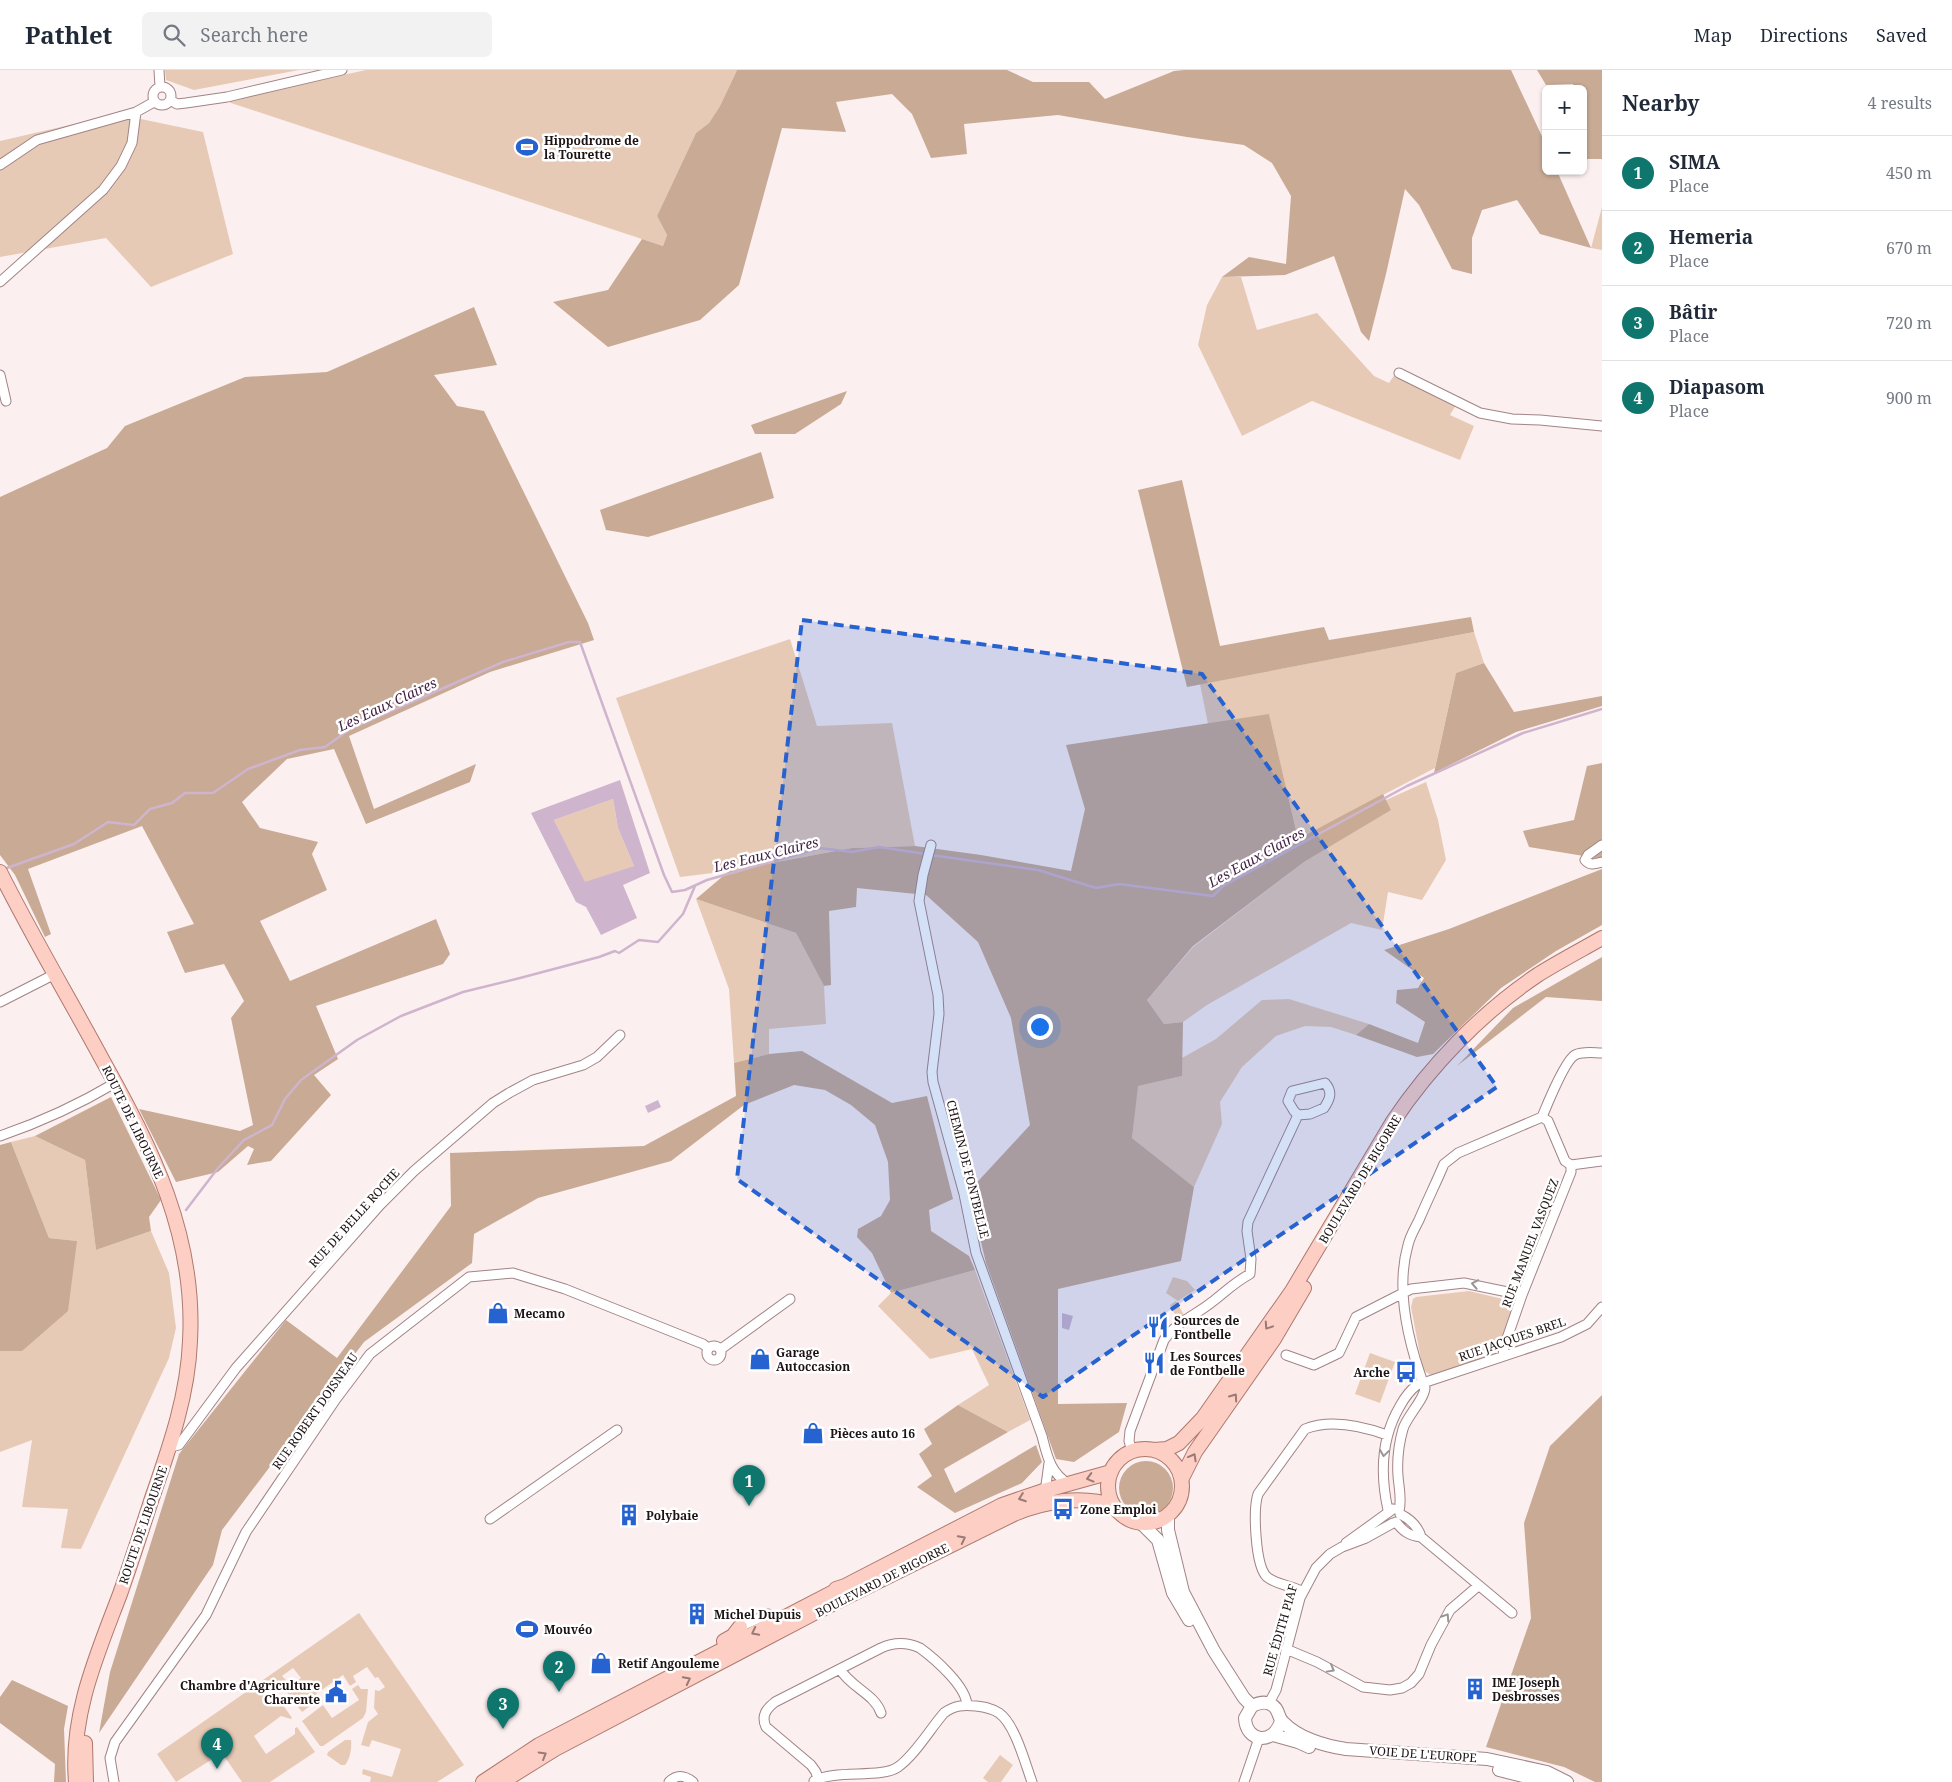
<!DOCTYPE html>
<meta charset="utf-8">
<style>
:root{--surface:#fff;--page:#f2f2f3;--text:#1f2937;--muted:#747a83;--line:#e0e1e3;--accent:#0f766e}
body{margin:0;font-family:"Noto Serif",serif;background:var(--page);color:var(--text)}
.controls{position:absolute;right:15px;top:15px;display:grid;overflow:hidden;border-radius:8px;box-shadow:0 1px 4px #0004}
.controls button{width:45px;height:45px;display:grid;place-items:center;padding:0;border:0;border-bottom:1px solid var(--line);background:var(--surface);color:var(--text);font:25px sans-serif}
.you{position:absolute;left:1039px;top:956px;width:18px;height:18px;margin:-12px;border:4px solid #fff;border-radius:50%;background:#1a73e8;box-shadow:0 0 0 8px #1a73e833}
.badge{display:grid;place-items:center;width:32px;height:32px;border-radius:50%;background:var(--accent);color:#fff;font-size:16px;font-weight:700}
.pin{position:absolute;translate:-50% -41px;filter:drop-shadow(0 1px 2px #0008)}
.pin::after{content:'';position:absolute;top:26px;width:18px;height:15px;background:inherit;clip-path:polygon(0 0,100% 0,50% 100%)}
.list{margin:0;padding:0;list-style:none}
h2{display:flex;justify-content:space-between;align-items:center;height:65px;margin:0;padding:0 20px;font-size:21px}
h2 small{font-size:16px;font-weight:400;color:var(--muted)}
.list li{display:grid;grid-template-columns:32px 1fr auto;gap:15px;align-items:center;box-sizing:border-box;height:75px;padding:0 20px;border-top:1px solid var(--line)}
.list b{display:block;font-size:19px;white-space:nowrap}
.list p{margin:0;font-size:16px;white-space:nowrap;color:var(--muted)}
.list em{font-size:16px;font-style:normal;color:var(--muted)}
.icon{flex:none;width:28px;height:28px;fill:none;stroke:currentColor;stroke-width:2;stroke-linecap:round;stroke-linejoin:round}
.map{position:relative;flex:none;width:1602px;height:1712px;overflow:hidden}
header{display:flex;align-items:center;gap:30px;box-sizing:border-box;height:70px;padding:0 25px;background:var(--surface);border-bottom:1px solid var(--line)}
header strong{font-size:24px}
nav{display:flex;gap:28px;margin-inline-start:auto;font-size:18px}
.search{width:350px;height:45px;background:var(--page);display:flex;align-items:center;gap:12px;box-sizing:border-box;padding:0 18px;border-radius:8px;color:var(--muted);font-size:19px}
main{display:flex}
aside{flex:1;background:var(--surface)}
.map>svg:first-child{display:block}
.green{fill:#e7cab6}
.forest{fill:#c8aa95}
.water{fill:#cfb4cd;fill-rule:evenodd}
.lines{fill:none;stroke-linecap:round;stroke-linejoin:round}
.stream{stroke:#cfb4cd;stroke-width:2.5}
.minor-casing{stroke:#a18486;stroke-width:11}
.secondary-casing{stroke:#a18486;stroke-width:14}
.primary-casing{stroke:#ae786d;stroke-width:16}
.minor{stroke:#fff;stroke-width:9}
.secondary{stroke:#fff;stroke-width:12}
.primary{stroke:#fdcfc4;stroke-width:14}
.oneway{stroke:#9a9595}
.oneway2{stroke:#997a75}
.marked{fill:#2663d0;fill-opacity:0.2;stroke:#2663d0;stroke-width:4;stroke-dasharray:10 6;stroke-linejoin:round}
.labels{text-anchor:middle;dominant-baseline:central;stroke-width:5;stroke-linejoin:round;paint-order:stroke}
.poi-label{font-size:12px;font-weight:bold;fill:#1e1314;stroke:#fff;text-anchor:start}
.street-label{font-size:12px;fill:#1e1314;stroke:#fff}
.water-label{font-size:14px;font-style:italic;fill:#421f42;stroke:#fff}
</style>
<header>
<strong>Pathlet</strong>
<div class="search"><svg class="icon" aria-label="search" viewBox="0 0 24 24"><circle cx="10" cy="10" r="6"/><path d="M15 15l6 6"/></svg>Search here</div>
<nav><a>Map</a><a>Directions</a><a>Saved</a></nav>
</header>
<main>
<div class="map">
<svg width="1602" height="1712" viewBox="0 0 1602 1712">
<rect width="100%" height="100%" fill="#fceff0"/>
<path class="green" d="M165,0H299L194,20L166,10Z
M366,0H737L720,36L709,53L696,63L657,146L667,165L663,176L225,31Z
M117,44L203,62L233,184L151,217L106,168L0,187V71Z
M1602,137V180L1591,178Z
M1222,207H1241L1257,260L1317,243L1374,306L1389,313L1395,304L1456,335L1450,345L1474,356L1460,390L1312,331L1242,366L1198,275L1207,235Z
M1474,562L1484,593L1456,603L1435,698L1298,769L1269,645L1208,654L1200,614Z
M790,569L817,656L892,653L915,776L852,778L729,801L680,807L616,628Z
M1426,712L1438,750L1446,790L1422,830L1388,822L1382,860L1351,853L1207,935L1183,952L1164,954L1147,930L1193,877L1304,792L1390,740L1386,730Z
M613,729L618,758L634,796L585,813L554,750Z
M696,829L796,863L824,916L826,954L769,959V984L734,993L729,919Z
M1289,929L1369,954L1356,965L1331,957L1305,956L1276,966L1242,997L1220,1032L1222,1054L1194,1117L1132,1068L1137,1016L1182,1006V988L1216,969L1262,930Z
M35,1066L85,1090L96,1180L151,1161L169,1203L176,1258L169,1288L81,1479L61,1478L68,1439L22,1437L32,1370L0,1382V1281H22L76,1171L49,1168L11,1072Z
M975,1200L1030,1350L1008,1362L958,1335L989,1315L972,1279L930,1289L878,1236L891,1223Z
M1173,1207L1187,1211L1195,1220L1178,1231L1166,1223Z
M1469,1221L1511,1231L1514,1237L1498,1277L1489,1286L1432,1306L1423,1300L1411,1237L1413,1229L1416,1227Z
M1176,1231L1184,1245L1177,1248L1170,1235Z
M1370,1283L1395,1292L1380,1333L1355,1324Z
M359,1543L464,1695L437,1712H370L371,1707L362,1704L363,1699L392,1707L401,1679L372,1670L369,1677L361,1675L368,1652L378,1644L374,1638L375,1620L379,1621L385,1617L378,1607L375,1608L367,1597L353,1606L356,1612L350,1616L343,1605L316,1624L319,1629L302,1642L283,1617L288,1614L290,1616L301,1608L293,1598L282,1606L286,1610L276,1617L273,1612L269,1615L292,1648L291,1649L281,1646L254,1666L266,1684L295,1664V1658L297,1657L315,1682L270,1712H242L222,1683L176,1712L157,1684Z
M358,1615L361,1619H368L366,1642L363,1648L323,1676H320L302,1651L323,1635L332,1648L359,1630L352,1619Z
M345,1670H351C352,1678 350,1689 345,1695H341L327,1685L328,1682Z
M1000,1685L1013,1695L1001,1712H988L983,1708Z"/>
<path class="forest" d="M737,0H1007L1033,12H1089L1105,29L1174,1L1184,0H1511L1546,75V101H1557L1591,178L1540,164L1517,130L1482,140L1472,168V204L1452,199L1419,135L1405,119L1386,204L1369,271L1361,262L1334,186L1285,205L1222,207L1249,187L1286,194L1291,126L1272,93L1244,75L1187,67L1058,45L964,54L967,84L931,88L912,44L892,24L836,32L846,62L782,58L739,215L700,250L608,277L553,232L608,220L642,169L663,176L667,165L657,146L696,63L709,53L720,36Z
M1537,0H1602V89H1583V19H1574L1573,14L1546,15Z
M474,237L497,295L434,305L457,336L484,341L588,553L594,570L490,602L349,666L374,739L476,694L470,712L366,754L334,679L287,689L242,732L260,758L318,772L312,784L327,820L260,851L290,911L436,849L450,884L443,894L316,936L338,989L314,1005L331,1025L271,1091L247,1095L254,1079L248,1076L218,1102L176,1112L139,1039L240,1061L253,1055L231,948L244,931L224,894L185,903L167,862L194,854L142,756L28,799L51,864L45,867L15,805L0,785V427L107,378L125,356L245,307L327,302Z
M847,321L841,334L795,364H755L751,355Z
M761,382L774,428L648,467L606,460L600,440Z
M1182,410L1220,576L1324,557L1329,570L1471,547L1474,562L1187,617L1138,420Z
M1484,593L1514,642L1602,626V636L1516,662L1434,703L1456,603Z
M1269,644L1298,769L1383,724L1391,740L1304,792L1193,876L1147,930L1164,954L1183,952L1182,1006L1138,1016L1132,1068L1194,1117L1181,1191L1058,1219V1334L1127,1333L1119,1362L1074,1392L1056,1389L986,1193L969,1121L1030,1055L1011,948L978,872L926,825L857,818L856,837L829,841L831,915L824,916L796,863L696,829L729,801L852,778L915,776L981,785L1071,801L1085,739L1066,675Z
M1602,693V787L1596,788L1529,777L1523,761L1574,750L1587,696Z
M1602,799V855L1556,881L1501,918L1433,984L1417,987L1356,965L1369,954L1418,973L1425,952L1396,933L1397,920L1418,918L1424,908L1384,880L1449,859Z
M1602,887V931L1546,927L1457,996L1513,938Z
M802,981L892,1033L927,1026L953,1129L929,1140L931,1161L969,1186L975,1200L891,1223L872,1183L857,1167L858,1159L881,1146L890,1130L888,1092L875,1055L851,1035L825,1020L794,1015L744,1035L671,1091L538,1128L474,1164L472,1193L364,1272L222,1460L213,1495L99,1663L110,1602L179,1384L286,1250L337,1288L451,1136L450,1083L644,1076L736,1026L734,993L769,984Z
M111,1027L161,1130L149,1147L151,1161L96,1180L85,1090L35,1066Z
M11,1072L49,1168L77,1171L68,1241L22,1281H0V1075Z
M1602,1325V1712H1595L1564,1697L1486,1677L1531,1548L1524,1453L1550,1376Z
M958,1335L1008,1362L944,1399L955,1423L1036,1375L1042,1392L1022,1413L955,1443L917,1417L932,1406L919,1384L932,1374L924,1359Z
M1119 1418a27 27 0 1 1 54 0a27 27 0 1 1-54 0Z
M12,1610L68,1636L64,1659L66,1712H54L55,1694L0,1653V1627Z"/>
<path class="water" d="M620,710L650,803L623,815L637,848L601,865L586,837L576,832L531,743ZM613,729L618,758L634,796L585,812L554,750Z
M658,1030L661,1037L648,1043L645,1036Z
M1062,1243L1073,1246L1069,1260L1062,1258Z"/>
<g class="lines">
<path class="stream" d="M931,785L1038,800L1096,818L1119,814L1213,826L1223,816L1407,716L1523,663L1602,639
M4,799L74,774L108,752L134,755L150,739L172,733L185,723H213L248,699L300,680L325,677L350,659L503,592L569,572H580L664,805L672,822L685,820L707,810L820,778L852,782L879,777L926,784
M186,1140L218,1098L244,1070L272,1055L285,1029L301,1010L357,970L401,946L463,922L520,908L599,887L615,881L619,883L639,870L658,872L683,844L695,816"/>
<g class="minor-casing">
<path id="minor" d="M159,0L160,17
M153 26a9 9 0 1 1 18 0a9 9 0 1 1-18 0Z
M170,30L177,34L186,33L227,27L342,0
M0,95L37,70L136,42L154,32
M0,212L103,120L121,96L132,73L136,42
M1399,303L1480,343L1512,349L1540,350L1602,356
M0,305L6,331
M931,775L923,805L919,831L938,925L939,944L932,1002L933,1012L964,1124L976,1183L1042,1366C1047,1385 1050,1403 1069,1414
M1602,775L1588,785L1585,790C1590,796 1595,794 1602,792
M0,932L55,904
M1325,1013C1333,1022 1330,1029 1324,1038L1310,1044L1298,1045L1294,1041L1288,1031L1292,1021Z
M0,1066C41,1052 78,1035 115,1013
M1571,1095L1602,1091
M707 1283a7 7 0 1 1 14 0a7 7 0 1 1-14 0Z
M721,1279L790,1229
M1286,1285L1314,1295L1339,1283L1356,1247L1411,1219L1464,1213L1522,1225
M1503,1286L1504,1277L1522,1225L1571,1102V1095L1565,1091L1548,1051L1542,1047
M170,1377L179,1375L236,1298L380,1135L414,1101L493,1033L509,1023L533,1010L583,995L597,987L620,965
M1132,1381L1129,1371L1130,1361L1164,1270C1176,1252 1196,1245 1212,1232C1225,1222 1235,1212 1250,1204L1251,1189L1247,1161L1248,1152L1298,1045
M1043,1421L1046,1415L1049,1393
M1388,1440C1380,1404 1381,1368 1400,1336C1405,1327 1409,1321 1417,1315L1561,1267L1587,1254L1602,1237
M1399,1441C1402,1429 1399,1419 1398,1406C1397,1392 1399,1373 1403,1359C1407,1346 1424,1330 1425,1318C1409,1275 1395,1220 1408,1175C1410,1166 1415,1158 1419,1150C1427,1131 1436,1113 1444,1094L1458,1083L1542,1047C1547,1035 1565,990 1575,985C1583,981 1594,983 1602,983
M1400,1444C1410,1449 1418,1456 1421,1467L1512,1543
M490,1449L617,1360
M1396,1452C1403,1461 1409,1466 1421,1467
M1346,1473L1393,1439
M1303,1522C1291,1515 1277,1515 1267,1507C1255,1496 1253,1439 1258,1424L1305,1359C1330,1349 1362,1356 1387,1365
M740,1557L768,1544
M1286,1579L1317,1592L1363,1617L1390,1620L1402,1618L1411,1613L1419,1604L1431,1575L1450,1540L1478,1516
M840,1599C850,1617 875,1624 881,1643
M1269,1633L1276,1620L1300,1528L1316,1498L1330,1484L1342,1477L1366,1468L1393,1453
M818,1709L816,1702L811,1695L766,1657C761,1646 766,1639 775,1632L881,1578C894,1572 907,1572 920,1578C935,1589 966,1616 967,1635
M814,1711C835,1699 881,1709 898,1697C915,1685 930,1659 944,1643C955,1635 963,1635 976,1636C984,1637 992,1638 999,1643C1015,1654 1025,1693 1032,1712
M114,1712L110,1688L115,1672L206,1545L246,1462L336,1329L370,1284L469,1207L513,1203L565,1219L703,1274L708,1278
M669,1712C677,1704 684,1705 693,1712
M1244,1712L1259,1668"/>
</g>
<g class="secondary-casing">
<path id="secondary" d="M1168,1445V1460L1183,1522L1214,1581L1244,1628L1252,1636
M1140,1452L1158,1470L1173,1523L1189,1550
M1281,1651C1274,1675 1246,1673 1245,1648L1252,1636C1258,1633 1264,1631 1270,1634C1280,1638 1277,1647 1283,1652C1298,1668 1325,1676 1346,1679L1487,1689L1547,1702L1567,1712
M1273,1665L1298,1672L1309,1677
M1499,1700L1547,1712"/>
</g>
<g class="primary-casing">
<path id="primary" d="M0,802C32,866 69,928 103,991C152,1079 196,1166 190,1271C188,1326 169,1379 151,1431C141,1462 131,1493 120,1524C97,1585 70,1645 76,1712
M1108 1416a37 37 0 1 1 74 0a37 37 0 1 1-74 0Z
M1154,1380L1167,1379L1179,1373L1203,1348L1292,1221L1392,1053C1430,996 1482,942 1539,904C1560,891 1581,880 1602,868
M1182,1408L1195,1382L1274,1269L1304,1218
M836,1519L845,1516L1002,1435L1043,1421L1111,1402
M724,1571L733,1566L740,1557
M85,1673L86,1712
M483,1712L539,1675L845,1516
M502,1712L555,1679L820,1540L1014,1444C1044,1431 1083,1425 1114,1436"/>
</g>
<use href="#minor" class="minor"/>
<use href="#secondary" class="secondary"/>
<use href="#primary" class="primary"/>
</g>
<defs><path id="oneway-chevron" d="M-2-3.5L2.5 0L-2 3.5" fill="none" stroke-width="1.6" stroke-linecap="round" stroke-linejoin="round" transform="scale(1.25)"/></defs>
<g class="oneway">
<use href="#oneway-chevron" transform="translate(1475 1214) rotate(-169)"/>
<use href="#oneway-chevron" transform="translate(1384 1383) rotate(98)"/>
<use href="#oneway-chevron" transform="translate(1446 1547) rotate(-57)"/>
<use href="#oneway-chevron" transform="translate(1331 1599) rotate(29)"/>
</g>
<g class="oneway2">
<use href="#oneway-chevron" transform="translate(1268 1256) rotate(124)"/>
<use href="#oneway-chevron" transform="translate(1234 1327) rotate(-55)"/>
<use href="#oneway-chevron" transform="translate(1193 1387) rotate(-61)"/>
<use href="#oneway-chevron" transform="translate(1090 1408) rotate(165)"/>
<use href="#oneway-chevron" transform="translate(1022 1428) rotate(160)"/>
<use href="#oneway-chevron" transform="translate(962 1469) rotate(-27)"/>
<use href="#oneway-chevron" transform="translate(755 1562) rotate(153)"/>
<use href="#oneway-chevron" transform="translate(687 1610) rotate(-27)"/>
<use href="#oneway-chevron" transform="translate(543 1685) rotate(-30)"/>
</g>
<path class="marked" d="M802,550L1202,604L1497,1017L1043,1327L737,1109Z"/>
<defs>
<g id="stadium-bare" transform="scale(1.725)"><path d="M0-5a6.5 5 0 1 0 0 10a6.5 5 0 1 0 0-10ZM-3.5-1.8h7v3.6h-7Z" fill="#2663d0" stroke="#fff" stroke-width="2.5" paint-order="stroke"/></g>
<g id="shop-bare" transform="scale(1.725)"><path d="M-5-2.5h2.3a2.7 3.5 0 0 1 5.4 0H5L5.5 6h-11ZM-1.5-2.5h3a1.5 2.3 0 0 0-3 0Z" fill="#2663d0" stroke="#fff" stroke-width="2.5" paint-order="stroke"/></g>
<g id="restaurant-bare" transform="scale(1.725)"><path d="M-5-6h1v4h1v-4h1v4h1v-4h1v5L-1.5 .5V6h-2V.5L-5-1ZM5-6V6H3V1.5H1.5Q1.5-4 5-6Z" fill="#2663d0" stroke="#fff" stroke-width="2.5" paint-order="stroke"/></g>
<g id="bus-bare" transform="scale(1.725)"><path d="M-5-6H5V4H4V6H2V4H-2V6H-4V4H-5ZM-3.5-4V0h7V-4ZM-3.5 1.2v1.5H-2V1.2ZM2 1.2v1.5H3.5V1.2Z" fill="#2663d0" stroke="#fff" stroke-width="2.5" paint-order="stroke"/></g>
<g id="building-bare" transform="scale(1.725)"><path d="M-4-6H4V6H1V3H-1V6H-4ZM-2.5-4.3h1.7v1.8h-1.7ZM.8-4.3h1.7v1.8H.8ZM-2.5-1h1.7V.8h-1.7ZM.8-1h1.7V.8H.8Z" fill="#2663d0" stroke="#fff" stroke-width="2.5" paint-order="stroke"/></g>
<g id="civic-bare" transform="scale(1.725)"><path d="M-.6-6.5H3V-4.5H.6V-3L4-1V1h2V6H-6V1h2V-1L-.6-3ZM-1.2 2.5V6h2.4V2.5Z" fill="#2663d0" stroke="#fff" stroke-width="2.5" paint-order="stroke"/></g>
</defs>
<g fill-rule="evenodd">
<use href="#stadium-bare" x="527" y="77"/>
<use href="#shop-bare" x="498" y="1243"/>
<use href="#restaurant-bare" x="1158" y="1257"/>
<use href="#shop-bare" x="760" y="1289"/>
<use href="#restaurant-bare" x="1154" y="1293"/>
<use href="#bus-bare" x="1406" y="1302"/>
<use href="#shop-bare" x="813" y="1363"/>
<use href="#bus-bare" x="1063" y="1439"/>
<use href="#building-bare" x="629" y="1445"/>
<use href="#building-bare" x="697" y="1544"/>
<use href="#stadium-bare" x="527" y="1559"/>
<use href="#shop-bare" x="601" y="1593"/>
<use href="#building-bare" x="1475" y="1619"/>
<use href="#civic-bare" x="336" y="1622"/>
</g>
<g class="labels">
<g class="poi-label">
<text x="544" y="70">Hippodrome de<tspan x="544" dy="14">la Tourette</tspan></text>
<text x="514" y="1243">Mecamo</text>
<text x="1174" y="1250">Sources de<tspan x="1174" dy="14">Fontbelle</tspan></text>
<text x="776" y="1282">Garage<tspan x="776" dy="14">Autoccasion</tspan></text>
<text x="1170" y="1286">Les Sources<tspan x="1170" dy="14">de Fontbelle</tspan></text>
<text x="1390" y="1302" text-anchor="end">Arche</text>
<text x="830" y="1363">Pièces auto 16</text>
<text x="1080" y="1439">Zone Emploi</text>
<text x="646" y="1445">Polybaie</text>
<text x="714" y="1544">Michel Dupuis</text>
<text x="544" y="1559">Mouvéo</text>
<text x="618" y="1593">Retif Angouleme</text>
<text x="1492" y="1612">IME Joseph<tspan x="1492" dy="14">Desbrosses</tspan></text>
<text x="320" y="1615" text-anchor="end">Chambre d'Agriculture<tspan x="320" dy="14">Charente</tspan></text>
</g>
<g class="street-label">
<text transform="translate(133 1052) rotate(64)">ROUTE DE LIBOURNE</text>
<text transform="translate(968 1099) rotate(76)">CHEMIN DE FONTBELLE</text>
<text transform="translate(1360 1109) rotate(-59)">BOULEVARD DE BIGORRE</text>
<text transform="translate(354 1148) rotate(-48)">RUE DE BELLE ROCHE</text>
<text transform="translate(1530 1173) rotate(-69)">RUE MANUEL VASQUEZ</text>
<text transform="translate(1512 1269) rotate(-19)">RUE JACQUES BREL</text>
<text transform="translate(315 1341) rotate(-55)">RUE ROBERT DOISNEAU</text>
<text transform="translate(143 1455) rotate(-71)">ROUTE DE LIBOURNE</text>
<text transform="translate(882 1510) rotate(-27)">BOULEVARD DE BIGORRE</text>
<text transform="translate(1280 1560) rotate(-74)">RUE ÉDITH PIAF</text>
<text transform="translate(1423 1684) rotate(4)">VOIE DE L'EUROPE</text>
</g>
<g class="water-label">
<text transform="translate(387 634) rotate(-25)">Les Eaux Claires</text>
<text transform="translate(766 784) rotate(-14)">Les Eaux Claires</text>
<text transform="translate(1256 787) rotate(-29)">Les Eaux Claires</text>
</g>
</g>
</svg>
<div class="controls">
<button>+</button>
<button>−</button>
</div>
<div class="you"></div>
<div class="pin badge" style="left:749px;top:1436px">1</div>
<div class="pin badge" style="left:559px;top:1622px">2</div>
<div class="pin badge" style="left:503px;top:1659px">3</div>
<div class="pin badge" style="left:217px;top:1699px">4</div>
</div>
<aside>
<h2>Nearby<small>4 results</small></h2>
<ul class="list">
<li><span class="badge">1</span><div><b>SIMA</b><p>Place</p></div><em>450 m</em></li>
<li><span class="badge">2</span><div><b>Hemeria</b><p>Place</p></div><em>670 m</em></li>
<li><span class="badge">3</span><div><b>Bâtir</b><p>Place</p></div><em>720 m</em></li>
<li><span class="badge">4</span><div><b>Diapasom</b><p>Place</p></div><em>900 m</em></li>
</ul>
</aside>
</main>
